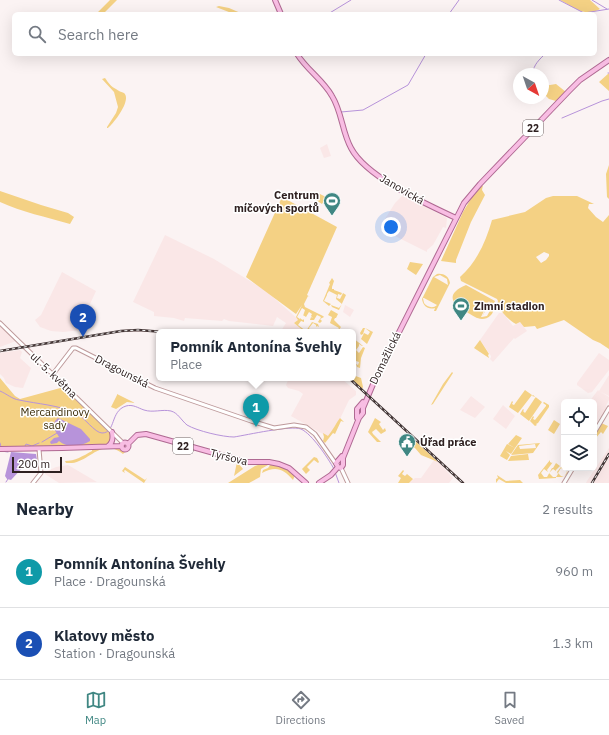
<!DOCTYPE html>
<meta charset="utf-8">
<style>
:root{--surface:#fff;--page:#f6f6f7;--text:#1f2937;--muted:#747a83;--line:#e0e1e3;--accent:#408783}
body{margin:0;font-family:"IBM Plex Sans",sans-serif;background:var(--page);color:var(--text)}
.controls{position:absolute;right:12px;bottom:12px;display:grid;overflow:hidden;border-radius:6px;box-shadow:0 4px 16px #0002}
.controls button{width:36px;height:36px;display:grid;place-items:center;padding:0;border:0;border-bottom:1px solid var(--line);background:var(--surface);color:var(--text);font:20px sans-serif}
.compass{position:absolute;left:513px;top:68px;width:36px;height:36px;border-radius:50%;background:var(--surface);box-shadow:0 4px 16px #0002;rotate:140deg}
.scale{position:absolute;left:12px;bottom:10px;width:50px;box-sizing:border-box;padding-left:4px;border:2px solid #2e2020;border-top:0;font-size:11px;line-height:14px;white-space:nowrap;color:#2e2020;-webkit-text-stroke:3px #fff;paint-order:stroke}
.you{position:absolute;left:391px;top:227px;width:14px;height:14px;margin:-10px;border:3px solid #fff;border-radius:50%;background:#1a73e8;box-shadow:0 0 0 6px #1a73e833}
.badge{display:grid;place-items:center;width:26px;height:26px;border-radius:50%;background:var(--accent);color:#fff;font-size:13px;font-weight:700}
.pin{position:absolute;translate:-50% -33px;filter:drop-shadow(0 1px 2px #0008)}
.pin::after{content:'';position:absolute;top:21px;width:14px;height:12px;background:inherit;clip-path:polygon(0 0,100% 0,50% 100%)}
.popup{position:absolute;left:156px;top:329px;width:200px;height:52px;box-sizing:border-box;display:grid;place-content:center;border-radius:6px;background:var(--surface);filter:drop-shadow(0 1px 3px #0005);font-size:13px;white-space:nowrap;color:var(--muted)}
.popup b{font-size:15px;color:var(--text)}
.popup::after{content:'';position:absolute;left:50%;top:100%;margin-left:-8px;border:8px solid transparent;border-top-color:var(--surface)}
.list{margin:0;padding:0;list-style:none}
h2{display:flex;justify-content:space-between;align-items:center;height:52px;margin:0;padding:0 16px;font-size:17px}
h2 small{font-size:13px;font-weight:400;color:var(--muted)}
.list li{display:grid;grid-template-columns:26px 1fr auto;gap:12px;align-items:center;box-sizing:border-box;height:72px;padding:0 16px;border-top:1px solid var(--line)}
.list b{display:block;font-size:15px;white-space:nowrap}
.list p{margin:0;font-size:13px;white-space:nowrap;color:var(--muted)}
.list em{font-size:13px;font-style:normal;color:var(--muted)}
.icon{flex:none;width:22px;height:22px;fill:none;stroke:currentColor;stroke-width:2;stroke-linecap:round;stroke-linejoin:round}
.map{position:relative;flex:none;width:609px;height:483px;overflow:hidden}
.search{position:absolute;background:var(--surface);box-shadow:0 4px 16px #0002;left:12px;right:12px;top:12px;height:44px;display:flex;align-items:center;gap:10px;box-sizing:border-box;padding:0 14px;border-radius:6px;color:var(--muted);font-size:15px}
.sheet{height:196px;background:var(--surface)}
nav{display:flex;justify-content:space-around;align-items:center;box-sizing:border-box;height:56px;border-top:1px solid var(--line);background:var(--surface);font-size:11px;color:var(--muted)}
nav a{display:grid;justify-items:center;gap:2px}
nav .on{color:var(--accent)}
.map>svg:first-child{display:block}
.built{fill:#fae7e7}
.green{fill:#f4d184;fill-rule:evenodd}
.water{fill:#b793da}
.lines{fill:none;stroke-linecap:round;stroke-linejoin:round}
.stream{stroke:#b793da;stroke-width:1}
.minor-casing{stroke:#be9a9b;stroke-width:5}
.major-casing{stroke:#af6992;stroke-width:6}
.minor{stroke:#fff;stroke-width:3}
.major{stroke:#f8bde3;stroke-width:4}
.rail-casing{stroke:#433636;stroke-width:2.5}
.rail{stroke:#fff;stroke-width:1;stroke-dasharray:3;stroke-linecap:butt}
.labels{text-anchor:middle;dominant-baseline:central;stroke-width:3;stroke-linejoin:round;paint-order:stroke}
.shield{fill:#fff;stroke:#6d6363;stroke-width:1}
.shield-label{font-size:10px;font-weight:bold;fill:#2e2020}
.street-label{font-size:11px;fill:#2e2020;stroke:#fff}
.poi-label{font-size:11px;font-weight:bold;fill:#2e2020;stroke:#fff;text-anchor:start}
.park-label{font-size:11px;fill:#372804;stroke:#fff}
</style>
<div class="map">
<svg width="609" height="483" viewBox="0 0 609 483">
<rect width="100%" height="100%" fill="#fbf3f3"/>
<path class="built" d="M327,144L331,156L324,158L320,148Z
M402,196L418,203L447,218L446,228L443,227L433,245L427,250V252L381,229L383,222L395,203Z
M165,235L214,259L266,291L299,320L294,323L305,332H283L281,331L286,323L277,317L273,326L229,321L224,319L222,321L185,318L184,321L174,318L154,316V312L133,302Z
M62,272L96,291L84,317V324L81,330L63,332L51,331L40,327L35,320L41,315Z
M345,305L354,310L350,317L343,312Z
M499,313H503L513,326L520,322L527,331L515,339L514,338L493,362L490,359L491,357V356L480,340Z
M0,326L16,341L0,347Z
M138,329L180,332H121L0,352V350L120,330Z
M20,350L22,352L20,358L31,368L23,388L15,387L6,383L4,378L0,374V353Z
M599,353L609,360V370L592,392L588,393L577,385V383Z
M609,375V396L601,392L609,397V400L606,406V410L602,418L600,417L597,422L594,420V402H589L598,390L599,391Z
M289,378H341L356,391V395L349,400L339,421L337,422L332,432L328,437L291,416L303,394L299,391L288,388L286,385Z
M348,378H350L371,397L465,483H461L441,465L453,478L449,483H409L415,478H421L434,460L437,461Z
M471,396L485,407L475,418L460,410Z
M503,405L515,416L506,429L493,419Z
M609,448V483H586L587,481Z
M68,465L97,482L59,483L45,474V472L56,467Z"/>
<path class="green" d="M110,0H117L103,14H96Z
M560,0H590L600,9C586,18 573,7 560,0Z
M219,6L229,8L243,14H234L216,7Z
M609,73V91L599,82Z
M105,78C108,82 111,87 116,89C118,91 122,92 124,93C132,100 114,123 108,128H107V127L116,113L118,107L114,92L102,79Z
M556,84L566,92L556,101L549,99L543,93V87L544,86Z
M609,165V199L607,197L606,174Z
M483,185L482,190L485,195L471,222L456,260V263L441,261L463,212L472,197Z
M0,191L41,205L68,213L74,217L70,224C46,217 22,212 0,202Z
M316,192L326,197L322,204L313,198Z
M553,196H577L594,204H589L588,208L596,217L603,222L609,215V349L600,343L593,340L564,320L537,329L535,326L524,327L520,322L516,324C507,319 503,313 497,305L498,301L497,299L461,281L460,277C477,262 486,241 492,220L525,212L546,198ZM544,252L549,254V256L546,260L541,263L536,257Z
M282,197L337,227L307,295L310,297L308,296L304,304L305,307L323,316L324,317L320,319L322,321L320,323L318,322L321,317L317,315L314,320H310L311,317L313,318L311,316L312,314L309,312L306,317L303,315V316L305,310L302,308L297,317L300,319L301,318V319L303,320L304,319V322L301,321L298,325L306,331L312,322L318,324L319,327L317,326L316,327V325L313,323L309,328L310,330L316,332H305L294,323L298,320L296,317L302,305L296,314L246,277Z
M330,198L338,203L333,211L325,206Z
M410,262L423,264L416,275L407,269Z
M437,274C443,273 449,276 450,283L436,311H434L435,308C428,310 423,306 422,299L433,277ZM440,275L447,279L448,285L434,277ZM423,298H424L437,305C433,309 427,307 424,303Z
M332,278L334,281L332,287V289H334V290L342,293L341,295L338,294L337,298L340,299L343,293L346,295L339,310L332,307L331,305L339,308L342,304L336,299L337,295L329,291L327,294V295L324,301L331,304L329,306L323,301L330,284L329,283Z
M466,285L495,301C493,306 495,311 491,315C488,318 485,319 482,319C477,319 472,315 468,313C451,304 445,294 466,285ZM489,301L492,307L487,316L482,317L489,304H488L482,317H481Z
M331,310L338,314L336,318H335L334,320L341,327L338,331H335H337L339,328L330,323L332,317L328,315Z
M363,328H365L373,332L367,344L361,339L364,333L368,335L370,332L365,328L363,334L361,335L360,333Z
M353,338L363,346H362L359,344V346L356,350L359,353L363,347L365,348L361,358L360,368L357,367L356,364L358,365L359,362L353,360Z
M480,340L489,354L488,355L489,358L474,348Z
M452,372L453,373L433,404L431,405L443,384Z
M353,375L361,378L363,387L362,389L350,378H353Z
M0,378L15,396L20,399L64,387L111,433L110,444L77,447H0Z
M525,390L532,395L518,413L509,407L512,401L513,402L512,404L514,405Z
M117,395V394L135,403L127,402L116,409L111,407Z
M533,395L542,402L529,421L520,414L523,409L524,410L523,411L525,413L535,398L536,397L532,396Z
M544,402L549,405V407L538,423L536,424L537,425L535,426L530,421L533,416L534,417L533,419L535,420L546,406V405L543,403Z
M340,418L344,422L341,421L335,434L333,433L325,443L323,441L324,437L323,433L328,436C333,430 336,423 340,418Z
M375,418L381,422L379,424L383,430L385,428L386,431L381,434L376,429L372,432L373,434L381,442H377L368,432Z
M554,420L560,424L554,434L548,430Z
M601,423L608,426L603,434L601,432L594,440V435Z
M516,435L522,438L515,448L508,444Z
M412,438L438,462L421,455L415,448L408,445Z
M540,443L533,453L511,455L518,445ZM535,444L536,448L520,449L519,446Z
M507,444L515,448L511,454L506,451L510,455L507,460L500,456Z
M108,447H119L123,450L129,451H126L123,454C102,437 90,461 72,463C70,463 68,463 66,463L65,461C75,461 83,456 92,451V449Z
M528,454L529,460H528L508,461L511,456Z
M314,457L317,458L319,462L318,463L314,460L307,467L310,470L306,474L302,469L306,465L307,466L306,465Z
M550,460V462L552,463L553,462L554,463L553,462L547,470L548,472L544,469L541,473L544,477H547L552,468H553L556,463L560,466L556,470V471L553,469L549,473L553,477H556L558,474L557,472L561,467L565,470L561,468L558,473L561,476L564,477L567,472L566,471L568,472L564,477H556V478L539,479L538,475Z
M237,462L243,469L234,476Z
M261,464H268V465L261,469L260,477L249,483H228L255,466Z
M271,464C280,466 288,469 295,475L293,480C283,468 275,466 262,473L263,470L268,468Z
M125,467L145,480L147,478L144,483L125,470L124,471L125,473L122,471Z
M403,470L404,471L402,474L405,476L407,474L413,479L409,483H398L401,478L398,476Z
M497,475L506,481L520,480L523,483H506L499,479L496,483V479L498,478Z"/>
<path class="water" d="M58,418L81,429L90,439V441C81,447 67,448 59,441L57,443L51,444L50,442L54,438L59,437L53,427L55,421Z
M11,452L36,454L37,460L24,466L11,480L7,479L5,476Z"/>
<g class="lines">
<path class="stream" d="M559,0L584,13L609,9
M592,0L607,9
M328,14L351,0
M449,14L459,0
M533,73C533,65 540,59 545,54
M608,73H609
M341,112L363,110L408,85L426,54
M562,118L602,101L609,99
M0,391C7,394 12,399 19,400C38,404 58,405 76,413C84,417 95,433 102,433C116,433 110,411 126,406C133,404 138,408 144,410C153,413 162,409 171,411C178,413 181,420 187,425C197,431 223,437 234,437C247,435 291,425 301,429C312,434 328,458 334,469
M42,442L57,433
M0,443L1,447
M25,446L26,444L32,446L39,443
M1,451L8,452
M335,472L339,483
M6,482L8,479"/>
<g class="minor-casing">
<path id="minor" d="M0,323L123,443
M53,374L73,348H76L155,388L251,421L274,428L294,425L306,427L315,434L336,464
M594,433L609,408
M341,468L348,483
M33,483L41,473L39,449
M564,483L573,468"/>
</g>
<g class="major-casing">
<path id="major" d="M275,0L281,14
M297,54C307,70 323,80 332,96C342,112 342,132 351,148C366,177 426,204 456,218
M357,418V409L363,402
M121.5 446a3.5 3.5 0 1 1 7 0a3.5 3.5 0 1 1-7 0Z
M128,444L137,435L146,434L246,462H269L279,464L289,468L306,483
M108,446C113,443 113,437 112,432
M0,449L62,448L122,446
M338,467L341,468L343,465V458L359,418L363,413V408L374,382L464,203L480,184L569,91L580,80L609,60
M338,467L336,463L342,456
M319,483L331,475L338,467"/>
</g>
<use href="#minor" class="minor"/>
<use href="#major" class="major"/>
<g class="rail-casing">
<path id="rail" d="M0,351L121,331L138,330L164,332
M349,378L463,483
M592,483L609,454"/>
</g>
<use href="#rail" class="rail"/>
</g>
<defs>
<g id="stadium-pin" transform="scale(0.9)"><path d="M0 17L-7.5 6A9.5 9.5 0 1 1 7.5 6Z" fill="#408783" stroke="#fff"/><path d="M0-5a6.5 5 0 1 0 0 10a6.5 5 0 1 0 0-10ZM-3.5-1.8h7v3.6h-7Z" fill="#fff"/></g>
<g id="civic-pin" transform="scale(0.9)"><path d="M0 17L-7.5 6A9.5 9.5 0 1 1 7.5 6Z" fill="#408783" stroke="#fff"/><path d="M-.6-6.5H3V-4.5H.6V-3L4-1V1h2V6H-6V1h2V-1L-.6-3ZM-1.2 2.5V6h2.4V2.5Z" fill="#fff"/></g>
</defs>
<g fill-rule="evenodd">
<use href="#stadium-pin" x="332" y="201"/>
<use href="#stadium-pin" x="461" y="306"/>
<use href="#civic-pin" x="407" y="442"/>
</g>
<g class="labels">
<g class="shield">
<rect x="523" y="120" width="20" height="16" rx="3"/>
<rect x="173" y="438" width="20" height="16" rx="3"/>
</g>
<g class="shield-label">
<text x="533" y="128">22</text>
<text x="183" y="446">22</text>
</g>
<g class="street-label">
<text transform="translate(402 189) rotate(30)">Janovická</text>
<text transform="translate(385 358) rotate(-64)">Domažlická</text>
<text transform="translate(122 371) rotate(27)">Dragounská</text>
<text transform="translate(54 375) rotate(44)">ul. 5. května</text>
<text transform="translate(229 457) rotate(14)">Tyršova</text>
</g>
<g class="poi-label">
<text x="319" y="195" text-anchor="end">Centrum<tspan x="319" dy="13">míčových sportů</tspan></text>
<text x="474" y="306">Zimní stadion</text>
<text x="420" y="442">Úřad práce</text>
</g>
<g class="park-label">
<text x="55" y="412">Mercandinovy<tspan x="55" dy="13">sady</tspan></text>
</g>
</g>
</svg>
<div class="controls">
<button><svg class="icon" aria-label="locate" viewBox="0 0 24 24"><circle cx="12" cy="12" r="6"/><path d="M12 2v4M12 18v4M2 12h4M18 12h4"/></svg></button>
<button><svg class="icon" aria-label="layers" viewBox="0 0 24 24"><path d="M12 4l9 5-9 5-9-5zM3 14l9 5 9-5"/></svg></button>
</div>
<svg class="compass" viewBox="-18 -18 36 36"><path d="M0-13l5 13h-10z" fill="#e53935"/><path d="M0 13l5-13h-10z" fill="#747a83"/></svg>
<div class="scale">200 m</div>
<div class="you"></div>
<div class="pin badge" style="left:256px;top:427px;background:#0f9aa8">1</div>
<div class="popup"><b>Pomník Antonína Švehly</b>Place</div>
<div class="pin badge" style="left:83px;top:337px;background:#1a4fb4">2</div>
<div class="search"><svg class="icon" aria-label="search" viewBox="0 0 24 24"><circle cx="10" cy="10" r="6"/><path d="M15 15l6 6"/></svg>Search here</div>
</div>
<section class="sheet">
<h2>Nearby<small>2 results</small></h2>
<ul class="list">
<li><span class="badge" style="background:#0f9aa8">1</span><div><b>Pomník Antonína Švehly</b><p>Place · Dragounská</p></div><em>960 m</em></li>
<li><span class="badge" style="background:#1a4fb4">2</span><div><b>Klatovy město</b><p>Station · Dragounská</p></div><em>1.3 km</em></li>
</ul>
</section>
<nav>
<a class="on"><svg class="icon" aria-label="map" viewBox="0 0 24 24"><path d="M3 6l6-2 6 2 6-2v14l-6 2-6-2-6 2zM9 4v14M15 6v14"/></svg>Map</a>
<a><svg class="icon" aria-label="directions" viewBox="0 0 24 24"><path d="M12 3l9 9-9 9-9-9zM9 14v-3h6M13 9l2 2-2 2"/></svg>Directions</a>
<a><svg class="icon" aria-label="saved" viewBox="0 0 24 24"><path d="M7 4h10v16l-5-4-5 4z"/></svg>Saved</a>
</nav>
